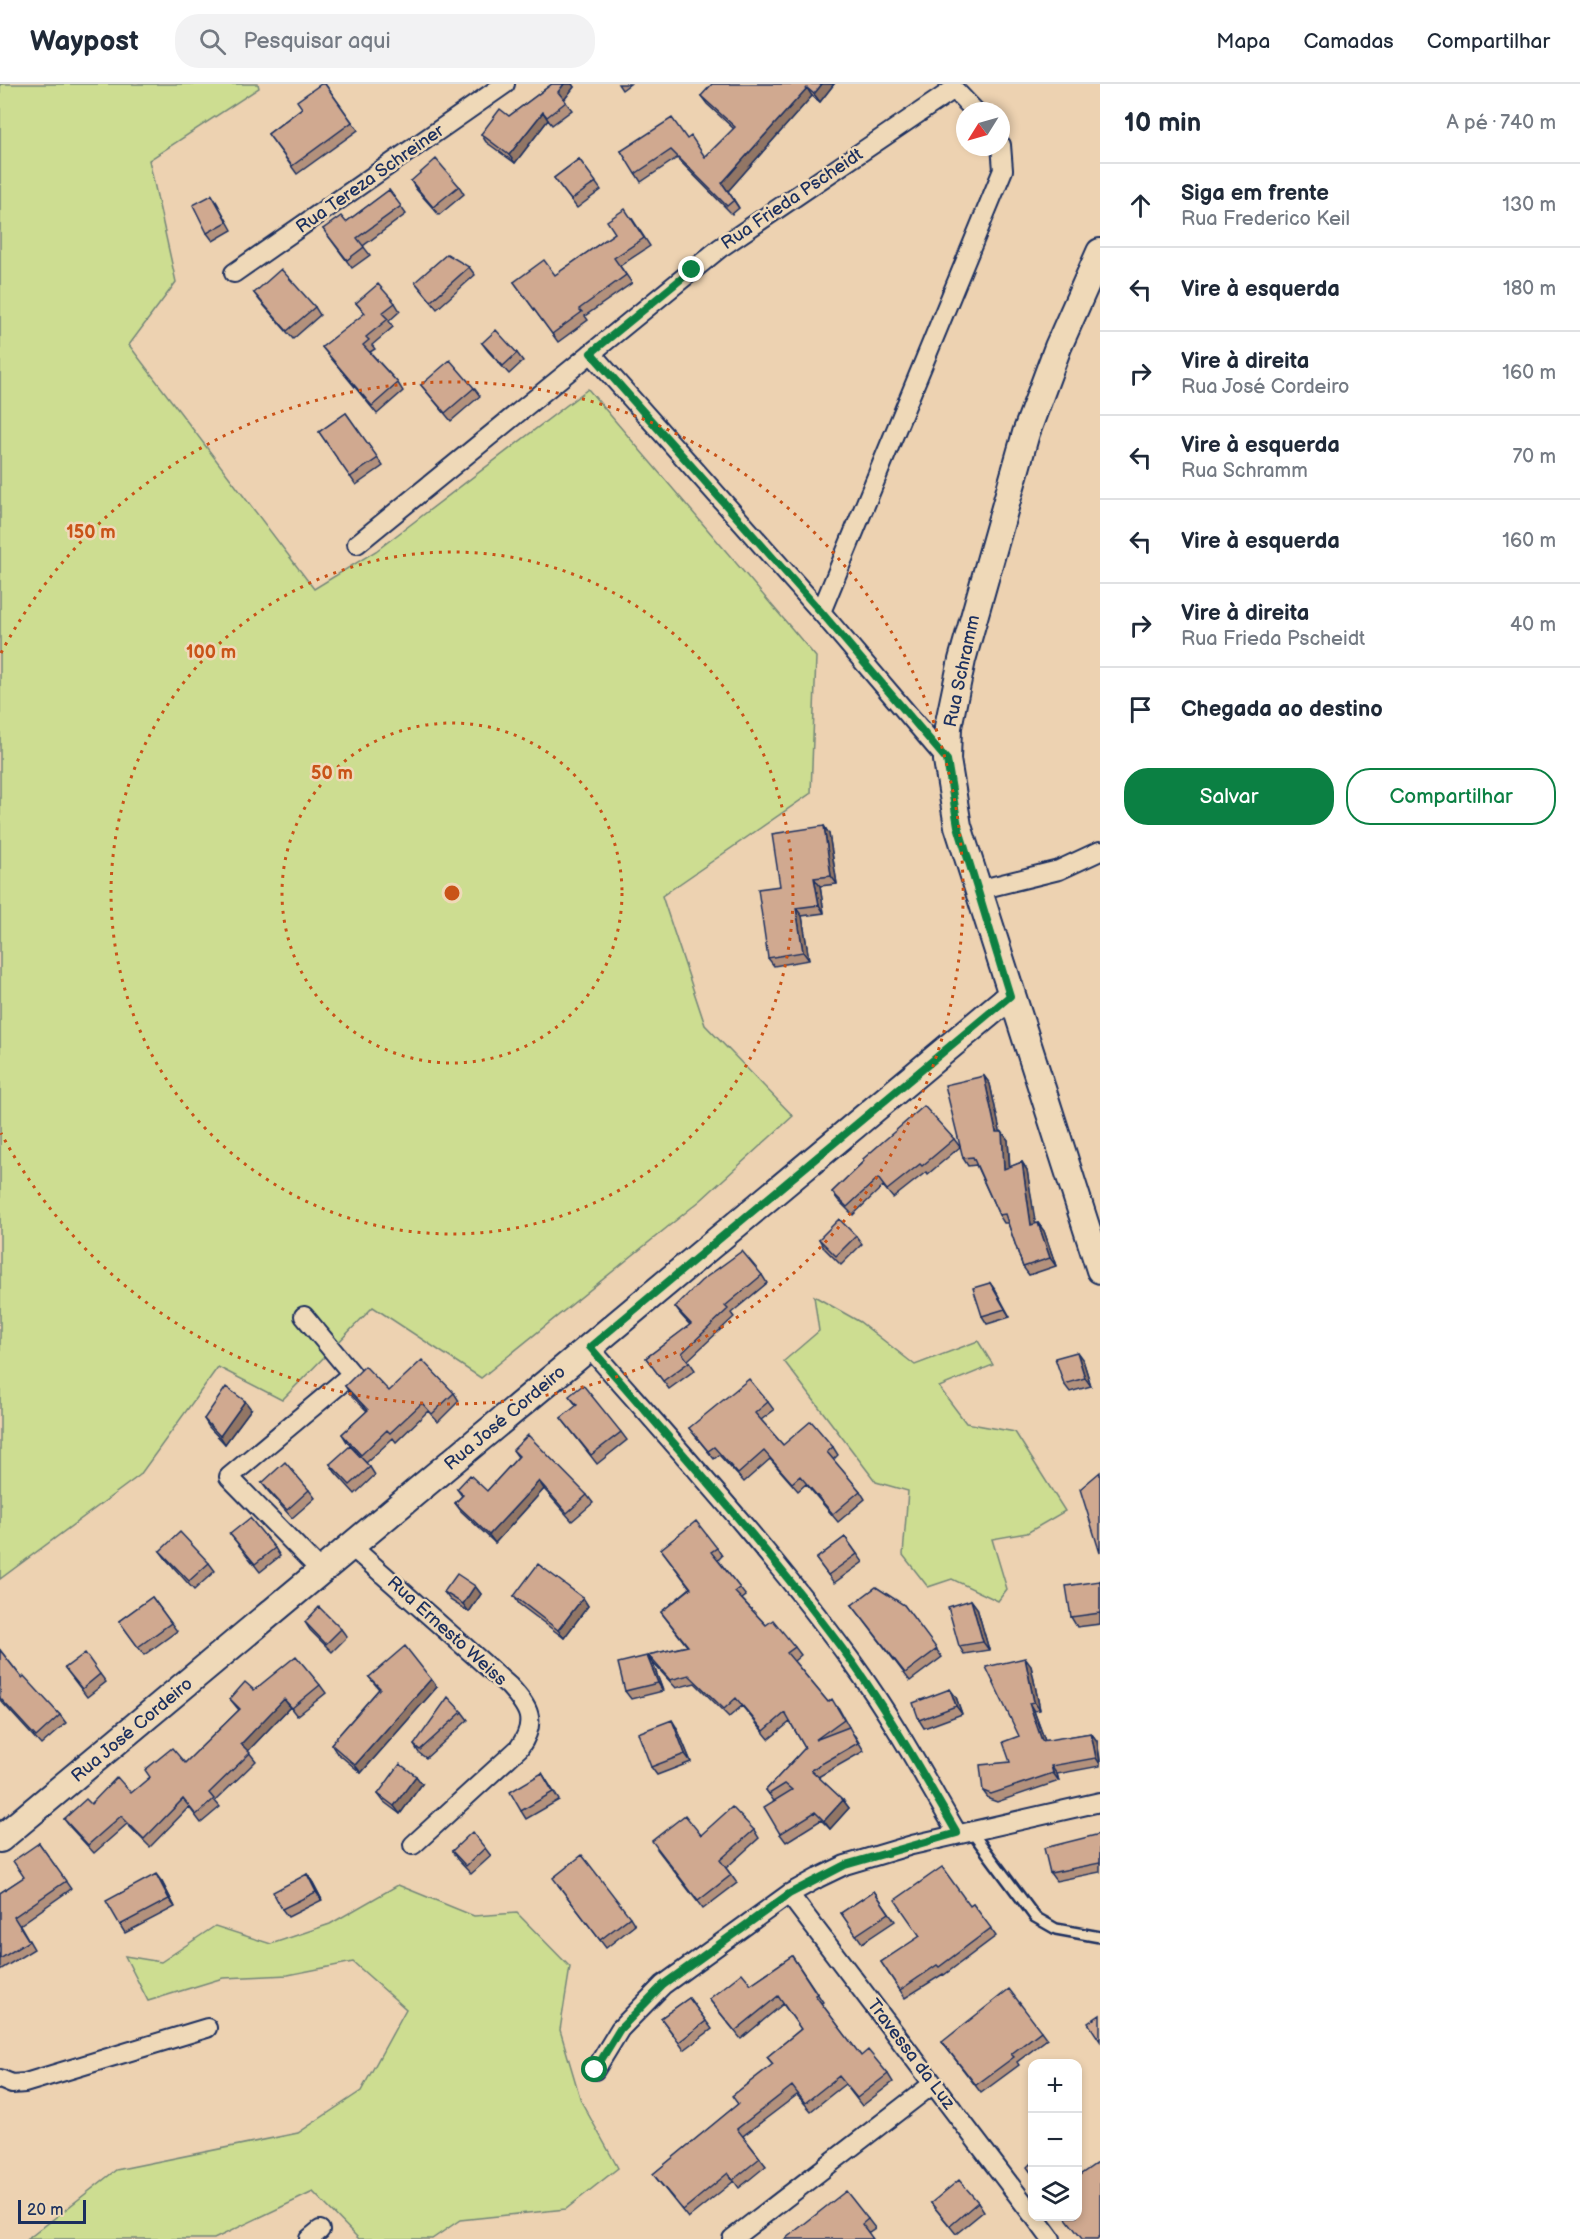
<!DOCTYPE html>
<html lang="pt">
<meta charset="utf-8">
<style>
:root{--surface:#fff;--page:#f2f2f3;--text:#1f2937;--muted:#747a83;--line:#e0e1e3;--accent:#0b8043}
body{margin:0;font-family:"Balsamiq Sans",sans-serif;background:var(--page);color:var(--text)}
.controls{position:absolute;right:18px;bottom:18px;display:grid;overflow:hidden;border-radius:12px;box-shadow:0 3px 9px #0003}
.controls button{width:54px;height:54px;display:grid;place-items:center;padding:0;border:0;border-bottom:2px solid var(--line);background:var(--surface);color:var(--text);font:30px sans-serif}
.compass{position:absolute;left:956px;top:18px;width:54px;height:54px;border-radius:50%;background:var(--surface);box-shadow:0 3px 9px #0003;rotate:233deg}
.scale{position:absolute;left:18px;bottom:15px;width:68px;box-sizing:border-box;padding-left:6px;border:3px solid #1b2f5e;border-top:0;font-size:16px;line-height:21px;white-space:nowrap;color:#1b2f5e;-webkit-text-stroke:4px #efd9b8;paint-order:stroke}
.stop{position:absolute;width:18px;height:18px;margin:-14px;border:4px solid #0b8043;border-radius:50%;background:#fff}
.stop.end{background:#0b8043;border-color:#fff;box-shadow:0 2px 6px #0008}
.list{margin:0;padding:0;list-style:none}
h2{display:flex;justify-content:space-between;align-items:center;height:78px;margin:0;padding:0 24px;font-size:26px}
h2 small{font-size:20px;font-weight:400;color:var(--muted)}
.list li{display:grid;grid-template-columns:39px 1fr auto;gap:18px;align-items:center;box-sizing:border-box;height:84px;padding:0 24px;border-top:2px solid var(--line)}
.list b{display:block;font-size:22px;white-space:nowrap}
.list p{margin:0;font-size:20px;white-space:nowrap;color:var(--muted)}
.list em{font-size:20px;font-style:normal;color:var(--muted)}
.actions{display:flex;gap:12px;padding:18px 24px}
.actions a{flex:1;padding:14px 0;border:2px solid var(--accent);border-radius:24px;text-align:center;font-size:21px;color:var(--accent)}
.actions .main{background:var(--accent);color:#fff}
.icon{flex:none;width:33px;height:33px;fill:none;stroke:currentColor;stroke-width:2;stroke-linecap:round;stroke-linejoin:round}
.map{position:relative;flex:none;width:1100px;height:2155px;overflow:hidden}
header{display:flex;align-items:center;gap:36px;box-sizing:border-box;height:84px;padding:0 30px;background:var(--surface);border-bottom:2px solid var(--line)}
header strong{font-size:28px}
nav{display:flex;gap:33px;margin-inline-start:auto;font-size:21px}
.search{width:420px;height:54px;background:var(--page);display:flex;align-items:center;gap:15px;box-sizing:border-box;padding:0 21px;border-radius:24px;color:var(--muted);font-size:22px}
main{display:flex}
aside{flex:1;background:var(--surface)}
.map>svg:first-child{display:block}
.green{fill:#cddd91;stroke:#748678;stroke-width:1.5}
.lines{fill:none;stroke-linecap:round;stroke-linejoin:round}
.lane-casing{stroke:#1b2f5e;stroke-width:14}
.street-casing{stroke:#1b2f5e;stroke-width:22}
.secondary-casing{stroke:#1b2f5e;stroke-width:30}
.lane{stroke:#efd9b8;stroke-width:9}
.street{stroke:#efd9b8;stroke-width:18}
.secondary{stroke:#efd9b8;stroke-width:26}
.wall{fill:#b3917c;stroke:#1b2f5e;stroke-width:1.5}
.shaded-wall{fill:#927665;stroke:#1b2f5e;stroke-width:1.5}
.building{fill:#d0a990;stroke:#1b2f5e;stroke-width:1.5}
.route{stroke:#0b8043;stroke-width:8}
.ring{fill:none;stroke:#c95318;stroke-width:3;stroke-dasharray:3 6}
.labels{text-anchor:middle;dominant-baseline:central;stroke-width:5;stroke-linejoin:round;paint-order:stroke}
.street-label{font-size:18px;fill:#1b2f5e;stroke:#efd9b8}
.centre{fill:#c95318;stroke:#efd9b8;stroke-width:3}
.ring-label{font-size:18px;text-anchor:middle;font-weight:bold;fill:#c95318;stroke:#efd9b8;stroke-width:5;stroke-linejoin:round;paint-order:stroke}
</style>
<header>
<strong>Waypost</strong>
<div class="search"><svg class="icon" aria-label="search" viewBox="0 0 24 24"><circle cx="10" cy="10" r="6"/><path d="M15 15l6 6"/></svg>Pesquisar aqui</div>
<nav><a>Mapa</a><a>Camadas</a><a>Compartilhar</a></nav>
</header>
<main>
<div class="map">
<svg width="1100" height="2155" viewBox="0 0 1100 2155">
<rect width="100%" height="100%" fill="#edd2b1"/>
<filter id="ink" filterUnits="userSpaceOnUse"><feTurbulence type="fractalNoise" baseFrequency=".0167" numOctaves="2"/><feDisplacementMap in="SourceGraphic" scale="12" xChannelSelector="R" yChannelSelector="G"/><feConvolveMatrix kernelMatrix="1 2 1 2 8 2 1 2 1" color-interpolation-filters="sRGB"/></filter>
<g filter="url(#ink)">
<path class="green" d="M0,0H258L259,4L149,76L176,198L129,261L314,505L376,467L588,305L816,573L811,709L662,812L705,941L793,1032L701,1116L481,1294L373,1223L282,1316L218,1283L140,1391L0,1495Z
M814,1212L860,1238L915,1281L978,1257L993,1281L939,1303L966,1339L1015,1348L1065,1427L1027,1449L992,1455L1007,1505L998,1517L952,1495L928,1503L903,1471L908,1407L876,1398L784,1277L819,1247Z
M398,1801L474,1832L517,1829L570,1883L560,1946L581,2017L618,2084L566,2125L460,2136L432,2155H359L313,2108L214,2155H28L116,2086L298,2049L361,2007L406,1925L353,1878L288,1891L223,1894L148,1917L125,1872L161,1878L215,1842L271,1860L330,1840Z"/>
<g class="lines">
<g class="lane-casing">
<path id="lane" d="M971,1747L1035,1833L1056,1845L1100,1853"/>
</g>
<g class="street-casing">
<path id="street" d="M234,189L505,0
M591,269L821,528L947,676
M357,460L720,164L954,5L975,27
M821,528L1003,86L1001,61
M978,806L1059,786L1100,767
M304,1232L352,1290L229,1393L322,1488
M589,1263C679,1366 772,1468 852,1578C892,1633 924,1692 957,1749
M352,1463L509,1602C529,1624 538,1637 519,1664L413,1761
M789,1810L1032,2130
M595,1986L620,1945L663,1901L789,1810L818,1794L845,1781L912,1761L1100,1718
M0,1995L12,2000L25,1999L207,1944
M1034,2132L1051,2155
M309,2155L320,2146
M732,2155L933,2000"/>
</g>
<g class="secondary-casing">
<path id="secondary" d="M1100,168L1058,263L1026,349L962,576L948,643L947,676L958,742L1100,1186
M0,1755L1010,912"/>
</g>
<use href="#lane" class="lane"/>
<use href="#street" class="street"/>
<use href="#secondary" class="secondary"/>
</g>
<path class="wall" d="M325,0L358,46L297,90L268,50L302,24Z
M552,0H572L574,3L564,16L572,26L552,41L548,36L515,79L486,58L481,50L509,32Z
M618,0H630L622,6Z
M834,0L820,18L812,12L728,107L739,124L732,130L677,74L641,98L621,67L687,55L705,73L734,45L707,20L701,12Z
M579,75L601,106L577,124L554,94Z
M411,97L459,102L464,110L439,131L416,105Z
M389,106L406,130L363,162L370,171L352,184L323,145L346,138Z
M212,111L217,119L232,146L213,157L207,149Z
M631,133L650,162L620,182L632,199L585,232L588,236L558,258L514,198L555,191L615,149Z
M469,183L475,191L437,225L415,198Z
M254,209L315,223L320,231L293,255L260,217Z
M356,219H395L400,227L389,237L393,243L372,261L375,265L370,268L398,299L403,307L377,330L322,263L365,230Z
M482,259L517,269L523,277L509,290L488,267Z
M421,301L474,304L480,312L451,337Z
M346,329L383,382L356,401L319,348Z
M824,742L829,750L837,800L820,802L824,829L802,832L809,876L774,882L768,874L780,802Z
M984,992L990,1000L1000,1048H1002L1008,1056L1010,1083L1022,1078L1027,1086L1035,1140L1038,1139L1044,1147L1056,1182L1029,1191L1023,1183L1008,1139H1004L999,1131L976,1081L968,1082L963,1074Z
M954,1055L960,1063L928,1090L926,1088L893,1114L883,1102L853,1131L838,1116L832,1108L864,1077Z
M856,1152L862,1160L841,1181L824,1164L819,1155Z
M762,1191L767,1199L731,1229L734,1233L688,1276L695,1286L669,1305L646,1274L690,1241L681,1231L675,1223Z
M990,1199L1010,1233L987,1240L982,1232Z
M1083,1276L1091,1302L1070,1308L1064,1300Z
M345,1302L389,1307L454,1309L459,1317L438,1338L428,1327L396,1358L393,1354L366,1379L347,1358L342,1350L367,1327L350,1310Z
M569,1312L621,1348L627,1356L597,1380L561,1334L577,1322Z
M768,1318L774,1326L761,1336L783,1361L833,1363L838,1371L833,1376L860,1407L865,1415L838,1438L806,1400L798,1407L770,1375L744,1398L719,1371L714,1375L689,1344Z
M251,1325L225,1360L209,1343L204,1335Z
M513,1366L587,1411L593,1419L572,1437L544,1405L495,1459L461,1427L455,1419L462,1412L457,1405L487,1407L518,1373Z
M330,1380L370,1383L375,1391L355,1410L335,1388Z
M262,1399L309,1406L315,1414L292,1434L268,1407Z
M230,1450L275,1464L280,1472L260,1488Z
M845,1453L863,1478L834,1499L816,1475Z
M717,1464L722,1472L718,1476L746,1512L742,1515L766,1541L795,1563L801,1571L794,1577L828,1618L838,1623L849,1643L847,1644L855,1652L864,1667L818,1693L843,1716L849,1724L830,1745L821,1736L786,1758L780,1750L774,1717L766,1706L805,1664L790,1638L769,1655L742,1622L729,1633L695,1599L676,1604L653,1579L648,1571L687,1562L661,1528L690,1504L661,1465Z
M160,1467L209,1479L215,1487L194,1506L166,1475Z
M1100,1497V1540L1077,1543L1071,1533Z
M475,1502L481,1510L469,1528L450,1516L444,1508Z
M514,1512L583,1514L588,1522L564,1554L519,1520Z
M152,1513L177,1547L144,1571L119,1537Z
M971,1516L977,1524L989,1566L964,1570L959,1562Z
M852,1521H904L942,1573L910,1597Z
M305,1538L341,1545L347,1553L332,1568L310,1546Z
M0,1566L22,1594L60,1631L66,1639L41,1661L0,1616Z
M653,1580L663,1607L631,1615L625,1607Z
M1031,1582L1040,1626L1034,1627L1045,1657L1091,1649L1097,1657L1100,1675V1682L1057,1690L1059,1697L997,1718L989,1715L983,1707L1010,1678L1019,1652Z
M65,1584L100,1590L106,1598L87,1613Z
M369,1593L437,1603L361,1689L336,1668L331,1660L379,1605Z
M320,1601L326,1609L297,1632L290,1623L248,1667L256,1677L215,1717L220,1723L201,1739L189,1723L150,1763L127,1740L94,1769L70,1743L64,1735L91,1720L131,1709L185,1679L239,1626L230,1615L254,1606Z
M956,1613L962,1630L924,1644L919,1636Z
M462,1628L468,1636L426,1674L419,1669L414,1661Z
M677,1644L691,1678L657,1691L651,1683Z
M542,1689L559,1716L526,1735L521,1727Z
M422,1700L400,1730L384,1718L378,1710Z
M754,1746L759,1754L726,1784L737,1799L703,1825L657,1765L701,1751Z
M1100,1750V1788L1056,1797L1050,1789Z
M39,1759L71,1805L20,1841L34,1865L0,1886V1809L24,1793Z
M485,1764L491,1772L471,1790L457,1775L452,1767Z
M307,1790L313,1799L322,1816L288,1833L282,1825Z
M162,1798L175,1823L125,1849L120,1841Z
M559,1802L630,1833L635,1841L606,1864Z
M874,1807L895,1837L862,1859L841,1829Z
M973,1820L996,1852L944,1891L943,1890L905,1914L881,1878Z
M792,1872L823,1918L821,1919L861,1972L888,1990L893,1998L862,2022L845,2000L811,2027L797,2011L743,2052L766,2082L739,2104L734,2097L688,2134L653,2090L738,2020L773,1980L767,1973L801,1945L783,1920L741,1955L709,1915L751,1900Z
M689,1914L712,1945L684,1966L661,1934Z
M1041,1947L1047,1955L1017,1978L1019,1981L981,2009L942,1958Z
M978,2118L984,2127L956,2150L931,2119Z
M868,2135L875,2144L869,2148L785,2155Z"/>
<path class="shaded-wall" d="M564,0H572L574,3L564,16L558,8Z
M822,0H834L820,18L814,10Z
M807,4L812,12L728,107L739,124L722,99Z
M543,28L548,36L515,79L509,71Z
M824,742L829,750L837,800L831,792Z
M814,794L820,802L824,829L819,821Z
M796,824L802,832L809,876L803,868Z
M984,992L990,1000L1002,1056L996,1048Z
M1002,1048L1008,1056L1010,1093L1004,1085Z
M1022,1078L1027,1086L1037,1149L1031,1141Z
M1038,1139L1044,1147L1056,1182L1050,1174Z
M990,1199L996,1207L1010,1233L1005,1225Z
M1077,1268L1083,1276L1091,1302L1085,1294Z
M245,1317L251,1325L225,1360L220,1352Z
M539,1397L544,1405L495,1459L489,1451Z
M475,1502L481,1510L469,1528L463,1520Z
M583,1514L588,1522L564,1554L558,1546Z
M971,1516L977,1524L989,1566L983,1558Z
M647,1572L653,1580L663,1607L658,1599Z
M1025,1574L1031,1582L1040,1626L1034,1618Z
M431,1595L437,1603L361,1689L355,1681Z
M950,1605L956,1613L962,1630L956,1622Z
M284,1615L290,1623L247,1668L241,1660Z
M1029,1619L1034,1627L1048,1665L1042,1657Z
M672,1636L677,1644L691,1678L685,1670Z
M1091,1649L1097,1657L1100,1680L1096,1674Z
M1051,1682L1057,1690L1059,1697L1053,1689Z
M416,1692L422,1700L400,1730L394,1722Z
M843,1716L849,1724L830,1745L824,1737Z
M156,1790L162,1798L175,1823L169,1815Z
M307,1790L313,1799L322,1816L316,1808Z"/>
<path class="building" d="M321,0H325L352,38L292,82L268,50L302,24L297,17Z
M552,0H564L558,8L566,18L547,33L543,28L509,71L481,50L500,25L509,32Z
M712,0H822L814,10L807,4L722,99L734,116L727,122L671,66L635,90L621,67L672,34L687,55L691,52L705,73L735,43L701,12Z
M436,75L459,102L433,123L411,97Z
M579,75L596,98L571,116L554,94Z
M389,106L401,122L357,154L364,163L347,176L323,145L341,132L346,138Z
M212,111L227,138L207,149L193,121Z
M625,125L644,154L614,174L626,191L579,225L582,228L552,250L514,198L544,176L555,191L615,149L607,137Z
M447,170L469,183L431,217L415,198Z
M281,185L315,223L287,247L254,209Z
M378,200L395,219L382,229L388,235L366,253L369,256L363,261L398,299L372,322L322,263L365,229L356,219Z
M496,246L517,269L503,282L482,259Z
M450,276L474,304L445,329L421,301Z
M346,329L378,374L350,393L319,348Z
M824,742L831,792L814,794L819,821L796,824L803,868L768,874L758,805L780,802L772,750Z
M984,992L996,1048H1002L1004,1085L1022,1078L1031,1141L1038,1139L1050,1174L1023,1183L1005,1130L999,1131L973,1073L963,1074L945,1001Z
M924,1022L954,1055L922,1082L920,1080L887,1106L878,1094L847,1123L832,1108L864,1077L863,1075Z
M839,1135L856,1152L836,1172L819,1155Z
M742,1167L762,1191L725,1222L728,1225L682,1269L689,1278L663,1297L646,1274L691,1240L675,1223L701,1197Z
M990,1199L1005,1225L982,1232L973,1204Z
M1077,1268L1085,1294L1064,1300L1055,1274Z
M422,1276L454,1309L432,1330L422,1319L390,1349L387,1346L361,1371L342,1350L368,1326L345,1302L365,1282L389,1307Z
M749,1295L768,1318L755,1329L783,1361L811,1337L833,1363L827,1368L860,1407L833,1430L800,1392L792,1399L764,1367L738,1390L714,1363L708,1367L689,1344Z
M583,1301L621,1348L591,1371L561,1334L577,1321L569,1312Z
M226,1303L245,1317L220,1352L204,1335Z
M528,1351L587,1411L567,1429L539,1397L489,1451L455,1419L463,1411L457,1405L470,1391L487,1407L519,1372L513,1366Z
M350,1362L370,1383L350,1401L330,1380Z
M285,1378L309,1406L287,1426L262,1399Z
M1100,1388V1469L1080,1405Z
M250,1434L275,1464L255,1480L230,1450Z
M696,1437L717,1464L711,1468L740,1504L735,1508L766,1541L773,1536L795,1563L787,1569L828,1618L832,1615L844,1635L815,1656L849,1643L858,1659L811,1686L843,1716L824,1737L815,1728L780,1750L764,1723L792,1706L785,1700L769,1710L766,1706L805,1664L785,1629L764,1647L736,1614L724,1625L689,1591L670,1596L648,1571L688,1562L661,1528L691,1504L661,1465Z
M180,1448L209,1479L189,1497L160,1467Z
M845,1453L857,1470L828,1491L816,1475Z
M538,1480L583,1514L558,1546L514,1512Z
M457,1490L475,1502L463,1520L444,1508Z
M1100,1497V1529L1071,1533L1066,1502Z
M876,1503L904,1521L937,1565L905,1589L852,1521Z
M152,1513L171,1539L138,1563L119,1537Z
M971,1516L983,1558L959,1562L948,1523Z
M319,1523L341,1545L326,1560L305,1538Z
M405,1562L431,1595L355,1681L331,1660L380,1604L369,1593Z
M0,1566L22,1594L24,1592L60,1631L36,1653L0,1614Z
M85,1569L100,1590L82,1605L65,1584Z
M296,1572L320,1601L292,1624L284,1615L241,1660L250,1669L209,1709L214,1715L196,1731L183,1715L144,1755L121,1732L88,1761L64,1735L86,1715L91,1720L117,1693L131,1709L150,1693L145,1686L172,1664L185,1679L240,1625L230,1615L245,1598L254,1606Z
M647,1572L658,1599L625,1607L618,1579Z
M1025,1574L1034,1618L1029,1619L1042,1657L1091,1649L1096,1674L1051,1682L1053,1689L991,1710L983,1707L980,1681L1010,1678L1003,1658L1019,1652L986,1583Z
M950,1605L956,1622L919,1636L913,1619Z
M448,1613L462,1628L420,1666L414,1661Z
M672,1636L685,1670L651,1683L638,1649Z
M400,1680L416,1692L394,1722L378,1710Z
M542,1689L553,1708L521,1727L510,1708Z
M732,1723L754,1746L720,1776L731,1791L698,1817L652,1757L685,1731L701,1751Z
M472,1748L485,1764L466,1782L452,1767Z
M1100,1750V1779L1050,1789L1044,1764Z
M39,1759L66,1797L14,1833L29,1857L0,1875V1809L24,1793L13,1777Z
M582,1771L630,1833L600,1856L553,1794Z
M942,1783L970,1822L973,1820L991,1844L939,1883L937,1881L900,1906L881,1878L920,1852L895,1816Z
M156,1790L169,1815L120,1841L106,1817Z
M307,1790L316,1808L282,1825L273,1808Z
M874,1807L889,1829L856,1851L841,1829Z
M792,1872L817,1910L815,1911L861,1972L868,1966L888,1990L857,2014L839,1992L805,2019L792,2002L737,2045L760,2074L733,2096L728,2089L683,2126L653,2090L738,2020L732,2012L773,1980L767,1973L801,1945L778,1912L735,1947L709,1915L742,1889L751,1900Z
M1009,1905L1041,1947L1011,1970L1014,1973L976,2001L942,1958Z
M689,1914L706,1937L679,1958L661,1934Z
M1100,1931V1957L1088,1939Z
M1100,2077V2152L1097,2155H1082L1065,2133H1077V2093Z
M1032,2078V2090L1027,2083Z
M959,2096L978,2118L950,2142L931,2119Z
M846,2107L868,2135L862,2140L873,2155H785Z"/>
</g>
<g class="lines" filter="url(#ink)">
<path class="route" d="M595,1986L620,1945L663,1901L789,1810L845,1781L957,1749C924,1692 891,1633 852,1578C772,1468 679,1366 590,1263L1010,912L958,742L947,676L821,528L591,269L692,186"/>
</g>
<g class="ring">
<circle cx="452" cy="809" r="170"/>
<circle cx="452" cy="809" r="341"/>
<path d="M1 569A511 511 0 1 1 1 1049"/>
</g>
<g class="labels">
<g class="street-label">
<text transform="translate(370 95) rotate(-35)">Rua Tereza Schreiner</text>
<text transform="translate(792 115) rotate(-34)">Rua Frieda Pscheidt</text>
<text transform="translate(962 587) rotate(-78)">Rua Schramm</text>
<text transform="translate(505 1334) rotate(-40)">Rua José Cordeiro</text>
<text transform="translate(447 1547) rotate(42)">Rua Ernesto Weiss</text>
<text transform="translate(132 1646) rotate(-40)">Rua José Cordeiro</text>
<text transform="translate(911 1970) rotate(53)">Travessa da Luz</text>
</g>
</g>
<circle cx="452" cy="809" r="9" class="centre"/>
<g class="ring-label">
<text x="91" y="454">150 m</text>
<text x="211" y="574">100 m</text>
<text x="332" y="695">50 m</text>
</g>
</svg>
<div class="controls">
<button>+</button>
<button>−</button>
<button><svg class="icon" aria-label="layers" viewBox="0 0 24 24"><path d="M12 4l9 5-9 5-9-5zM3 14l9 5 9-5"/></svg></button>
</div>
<svg class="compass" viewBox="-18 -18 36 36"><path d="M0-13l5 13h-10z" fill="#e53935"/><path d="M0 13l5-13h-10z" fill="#747a83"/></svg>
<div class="scale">20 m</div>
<div class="stop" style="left:595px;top:1986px"></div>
<div class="stop end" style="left:692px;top:186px"></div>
</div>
<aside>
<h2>10 min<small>A pé · 740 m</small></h2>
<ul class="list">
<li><svg class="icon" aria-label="ahead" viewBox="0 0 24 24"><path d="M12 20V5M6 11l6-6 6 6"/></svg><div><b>Siga em frente</b><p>Rua Frederico Keil</p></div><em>130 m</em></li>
<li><svg class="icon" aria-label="left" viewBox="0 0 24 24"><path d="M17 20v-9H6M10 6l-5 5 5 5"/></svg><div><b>Vire à esquerda</b></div><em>180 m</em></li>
<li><svg class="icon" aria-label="right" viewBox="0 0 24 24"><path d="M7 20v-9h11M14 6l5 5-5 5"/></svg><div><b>Vire à direita</b><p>Rua José Cordeiro</p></div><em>160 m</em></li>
<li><svg class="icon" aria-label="left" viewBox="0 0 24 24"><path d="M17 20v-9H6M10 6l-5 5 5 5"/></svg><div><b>Vire à esquerda</b><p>Rua Schramm</p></div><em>70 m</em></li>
<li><svg class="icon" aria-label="left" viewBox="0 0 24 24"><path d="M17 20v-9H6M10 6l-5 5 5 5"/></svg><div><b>Vire à esquerda</b></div><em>160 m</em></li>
<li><svg class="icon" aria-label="right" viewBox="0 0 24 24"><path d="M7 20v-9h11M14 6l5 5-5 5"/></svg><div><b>Vire à direita</b><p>Rua Frieda Pscheidt</p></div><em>40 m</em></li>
<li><svg class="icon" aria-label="arrive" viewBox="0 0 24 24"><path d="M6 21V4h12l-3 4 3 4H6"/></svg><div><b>Chegada ao destino</b></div></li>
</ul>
<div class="actions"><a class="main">Salvar</a><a>Compartilhar</a></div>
</aside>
</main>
